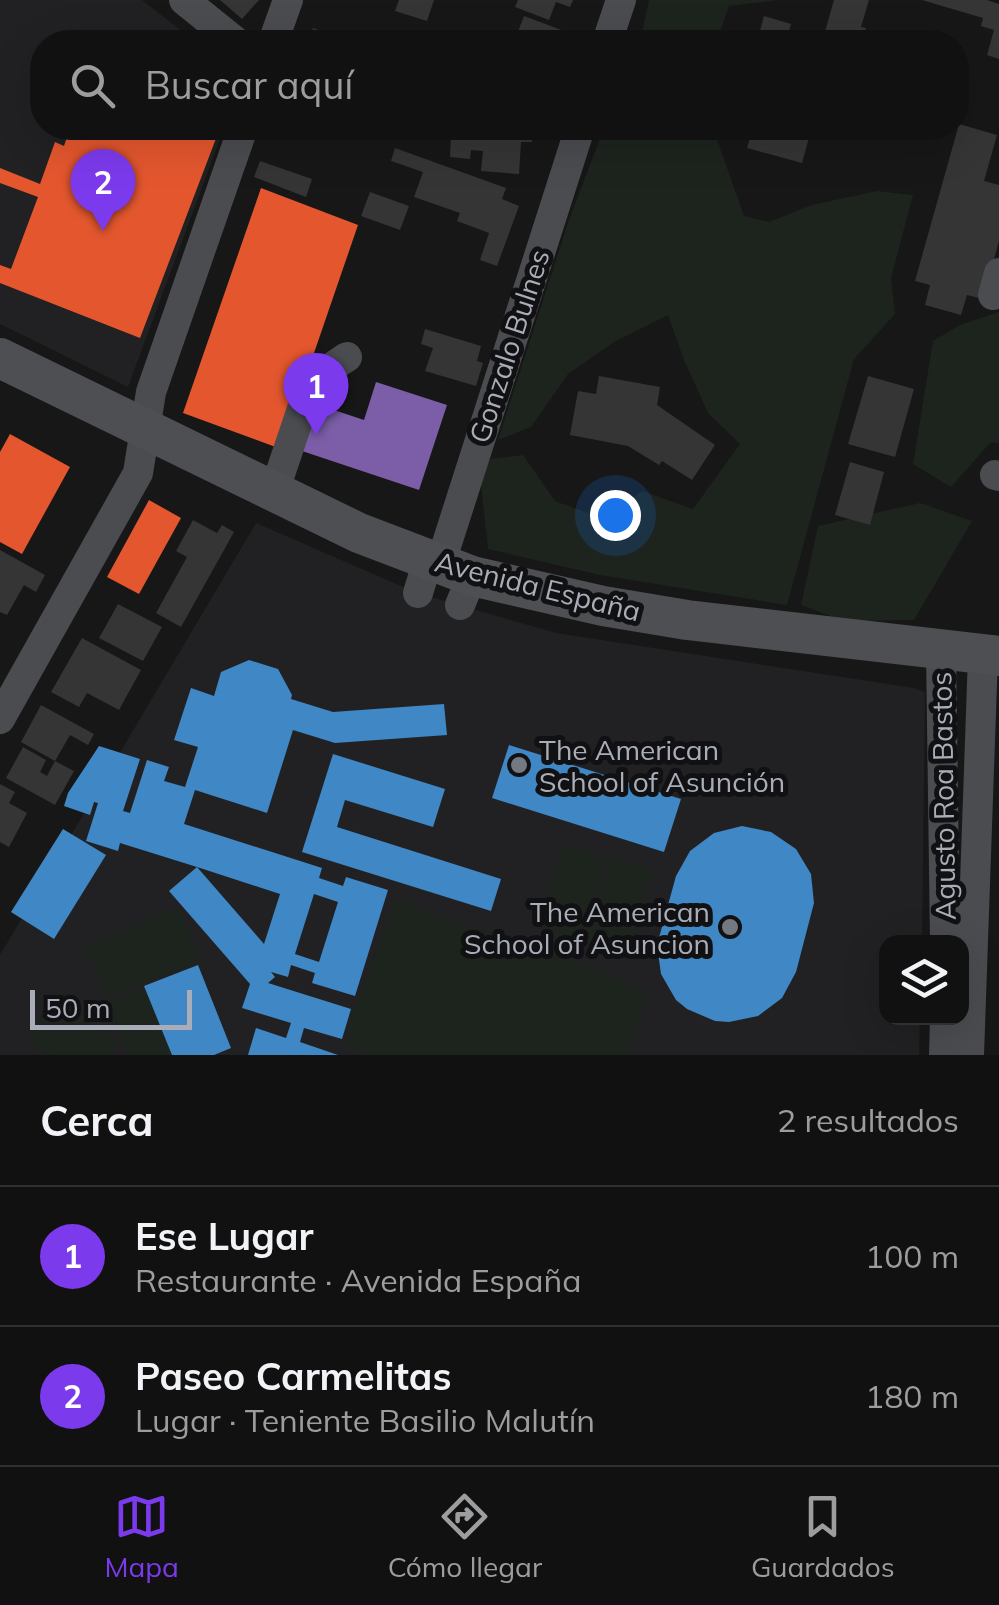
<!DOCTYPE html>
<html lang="es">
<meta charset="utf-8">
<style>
:root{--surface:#111;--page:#1a1a1a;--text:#f1f3f6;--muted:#9c9d9f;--line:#303131;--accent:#7c3aed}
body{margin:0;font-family:Mulish,sans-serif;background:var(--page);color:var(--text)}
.controls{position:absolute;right:30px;bottom:30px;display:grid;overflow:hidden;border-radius:20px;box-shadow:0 10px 40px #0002}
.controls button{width:90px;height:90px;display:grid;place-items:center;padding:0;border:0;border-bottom:2px solid var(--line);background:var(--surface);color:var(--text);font:50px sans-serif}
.scale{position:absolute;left:30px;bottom:25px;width:162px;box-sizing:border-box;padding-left:10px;border:5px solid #a8adb8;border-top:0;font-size:28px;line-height:35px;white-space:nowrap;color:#a8adb8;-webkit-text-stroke:8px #111113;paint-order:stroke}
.you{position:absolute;left:615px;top:515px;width:35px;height:35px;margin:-25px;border:8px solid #fff;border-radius:50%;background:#1a73e8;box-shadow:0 0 0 15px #1a73e833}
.badge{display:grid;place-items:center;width:65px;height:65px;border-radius:50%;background:var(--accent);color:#fff;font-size:32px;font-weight:700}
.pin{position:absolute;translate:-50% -82px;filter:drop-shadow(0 2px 5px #0008)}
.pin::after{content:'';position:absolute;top:52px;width:35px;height:30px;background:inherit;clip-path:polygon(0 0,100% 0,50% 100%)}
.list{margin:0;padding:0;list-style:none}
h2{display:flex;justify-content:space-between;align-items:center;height:130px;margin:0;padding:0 40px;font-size:42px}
h2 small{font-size:32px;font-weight:400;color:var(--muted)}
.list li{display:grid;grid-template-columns:65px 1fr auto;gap:30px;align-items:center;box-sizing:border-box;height:140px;padding:0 40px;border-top:2px solid var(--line)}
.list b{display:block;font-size:38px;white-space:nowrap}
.list p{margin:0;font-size:32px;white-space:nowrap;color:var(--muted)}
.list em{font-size:32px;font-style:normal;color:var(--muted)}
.icon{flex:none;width:55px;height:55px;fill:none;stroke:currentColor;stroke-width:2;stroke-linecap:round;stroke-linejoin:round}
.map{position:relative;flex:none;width:999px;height:1055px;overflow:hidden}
.search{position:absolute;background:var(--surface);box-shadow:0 10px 40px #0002;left:30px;right:30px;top:30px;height:110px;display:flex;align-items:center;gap:25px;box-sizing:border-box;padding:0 35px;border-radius:40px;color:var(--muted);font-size:38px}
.sheet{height:410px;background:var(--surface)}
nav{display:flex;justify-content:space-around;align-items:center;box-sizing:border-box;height:140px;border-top:2px solid var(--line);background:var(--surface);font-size:28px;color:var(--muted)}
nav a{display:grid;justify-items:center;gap:5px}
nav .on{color:var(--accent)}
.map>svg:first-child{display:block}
.built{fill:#212123}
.green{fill:#1d241e}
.shops{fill:#e4572e}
.offices{fill:#7b5ea7}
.schools{fill:#3f88c5;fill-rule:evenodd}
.building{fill:#353536}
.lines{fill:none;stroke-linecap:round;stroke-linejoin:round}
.minor{stroke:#4b4c50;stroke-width:30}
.major{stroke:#4d4f52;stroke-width:40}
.poi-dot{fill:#757880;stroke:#111113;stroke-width:4}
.labels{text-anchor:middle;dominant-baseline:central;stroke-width:10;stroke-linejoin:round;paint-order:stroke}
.street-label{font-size:28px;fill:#a8adb8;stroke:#111113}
.poi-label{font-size:28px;fill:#a8adb8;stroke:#111113;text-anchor:start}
</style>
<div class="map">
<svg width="999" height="1055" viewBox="0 0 999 1055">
<rect width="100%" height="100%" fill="#171717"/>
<path class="built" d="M0,0H142L196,42H42V128H224L128,387L0,324Z
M256,523L417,593L556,633L914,688L925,692L922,942H886V1018H920L919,1055H0V955Z"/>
<path class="green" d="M649,0H777L729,6L716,42H640Z
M604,128H713L744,216L769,222L812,205L877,191L913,195L891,278L895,314L854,359L787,605L600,575L488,549L480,474L491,459L523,455L555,501L605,519L642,491L693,509L740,444L708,413L684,360L668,315L614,342L568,374L531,427L498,440L569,220Z
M999,312V443L991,442L951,487L913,464L933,341L960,325Z
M920,503L972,521L914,620L844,621L801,605L818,526Z
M564,844L607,858L581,940L539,927Z
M610,858L653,871L628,954L584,941Z
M395,899L651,991L628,1055H373L343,1044Z
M179,908L200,961L107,998L85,946Z
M156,984L183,1055H129L108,1002Z
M52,1001L119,1040L109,1055H50L28,1042Z"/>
<path class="shops" d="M70,128H220L140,338L0,283V265L11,269L38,197L0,183V168L40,184L55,142L64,146Z
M261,188L358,225L281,449L183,413Z
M10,434L70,467L22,554L0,542V452Z
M149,500L181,518L139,594L107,577Z"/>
<path class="offices" d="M376,382L447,405L419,490L302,451L316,404L364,420Z"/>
<path class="schools" d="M249,660L278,669L292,695L291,699L333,712L444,704L447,735L335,743L293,730L267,813L195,790L184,824L322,868L319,878L343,886L346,877L388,890L355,996L312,983L315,973L291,965L288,977L271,972L275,977L268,983L351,1009L342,1039L304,1028L300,1042L338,1055H248L256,1028L286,1038L291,1023L242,1008L250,984L169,891L197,867L120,843L118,851L86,841L98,803L94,802L90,815L64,806L68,793L99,746L140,759L123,811L130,813L147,760L169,767L164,781L185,787L198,747L174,740L191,688L214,696L221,672ZM197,867L280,894L264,944ZM314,894L338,902L319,962L295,954Z
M509,745L681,799L664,852L492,798Z
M333,754L445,789L433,827L345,800L337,827L501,879L491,911L302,852Z
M742,826L771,832L796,849L811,874L814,903L796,972L782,998L758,1016L729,1022L715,1021L687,1009L676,1000L661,974L657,945L676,876L690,851L714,833Z
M63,829L106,855L54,939L11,912Z
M198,965L231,1048L214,1055H172L144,986Z"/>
<path class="building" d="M220,0H259L242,19Z
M399,0H434L427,21L395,11Z
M518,0H573L570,7L556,2L549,20L515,7Z
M834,0H869L861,27L866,28L862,42H822Z
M922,0H987L999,4V59L987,55L994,30L981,26L983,18Z
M524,16L564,31L559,42H514Z
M764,16L791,24L786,42H757Z
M313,28L352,42H307Z
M959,124L997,135L984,181L999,185V241L983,299L967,295L961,315L925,305L930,285L915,281Z
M434,128H533L532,142H521L519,174L481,171L483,151L471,150L470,159L450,157L451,136L433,134Z
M734,129V128H828L825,138L810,134L802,163L747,148L751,134Z
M395,148L506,188L502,199L519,206L497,266L480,260L489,233L457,221L460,213L414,197L423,172L391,161Z
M260,161L312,179L306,197L254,177Z
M370,192L409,206L400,230L361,216Z
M425,329L481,346L477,361L483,363L476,386L425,371L433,348L421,344Z
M599,376L660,387L657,405L715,445L692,480L662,461L659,465L628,446L570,435L578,391L596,394Z
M868,376L914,389L895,457L848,444Z
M850,462L884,472L870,525L835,515Z
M193,520L217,533L222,525L234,532L181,627L156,613L187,557L176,551Z
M0,550L45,575L36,592L24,585L7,615L0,612Z
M118,604L162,627L143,661L99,638Z
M82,638L141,670L119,710L87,693L79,707L51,692Z
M41,705L94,734L88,745L70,735L55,761L21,742Z
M23,747L46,760L40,772L47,776L55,761L74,771L55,805L6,778Z
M0,784L15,792L9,803L27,813L9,847L0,842Z"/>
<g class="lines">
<path class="minor" d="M184,0L236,42
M273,42L288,0
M607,42L621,0
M993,295L999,273
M995,475L999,476
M274,492L308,391C318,375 332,367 347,357
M440,565L580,128
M418,593L428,560
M460,605L472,576
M941,650L945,942
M0,719L138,473L151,392L243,128
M944,1055L945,1018
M969,1055L983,655"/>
<path class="major" d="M0,358L359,533L472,576L603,606L687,620L999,656"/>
</g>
<g class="poi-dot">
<circle cx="519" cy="765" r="10"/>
<circle cx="730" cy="927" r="10"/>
</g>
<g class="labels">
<g class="street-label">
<text transform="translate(509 346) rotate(-72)">Gonzalo Bulnes</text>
<text transform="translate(538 586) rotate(14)">Avenida España</text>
<text transform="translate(943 796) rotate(-91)">Agusto Roa Bastos</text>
</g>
<g class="poi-label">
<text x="539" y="749">The American<tspan x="539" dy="32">School of Asunción</tspan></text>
<text x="710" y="911" text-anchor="end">The American<tspan x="710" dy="32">School of Asuncion</tspan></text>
</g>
</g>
</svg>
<div class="controls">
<button><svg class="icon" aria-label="layers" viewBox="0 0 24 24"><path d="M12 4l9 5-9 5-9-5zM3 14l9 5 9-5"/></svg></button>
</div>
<div class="scale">50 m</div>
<div class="you"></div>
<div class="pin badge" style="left:316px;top:435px">1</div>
<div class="pin badge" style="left:103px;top:231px">2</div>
<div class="search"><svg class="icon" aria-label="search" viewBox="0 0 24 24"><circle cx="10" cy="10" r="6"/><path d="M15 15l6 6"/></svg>Buscar aquí</div>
</div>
<section class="sheet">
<h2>Cerca<small>2 resultados</small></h2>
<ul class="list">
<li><span class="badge">1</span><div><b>Ese Lugar</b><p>Restaurante · Avenida España</p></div><em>100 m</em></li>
<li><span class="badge">2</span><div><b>Paseo Carmelitas</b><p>Lugar · Teniente Basilio Malutín</p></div><em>180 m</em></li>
</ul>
</section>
<nav>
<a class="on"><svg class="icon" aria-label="map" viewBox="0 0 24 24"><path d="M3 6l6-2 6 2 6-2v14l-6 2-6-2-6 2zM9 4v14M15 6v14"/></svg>Mapa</a>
<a><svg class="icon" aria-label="directions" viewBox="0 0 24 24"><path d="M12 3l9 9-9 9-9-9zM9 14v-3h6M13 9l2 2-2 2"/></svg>Cómo llegar</a>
<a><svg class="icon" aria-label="saved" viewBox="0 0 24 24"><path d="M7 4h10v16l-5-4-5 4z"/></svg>Guardados</a>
</nav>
